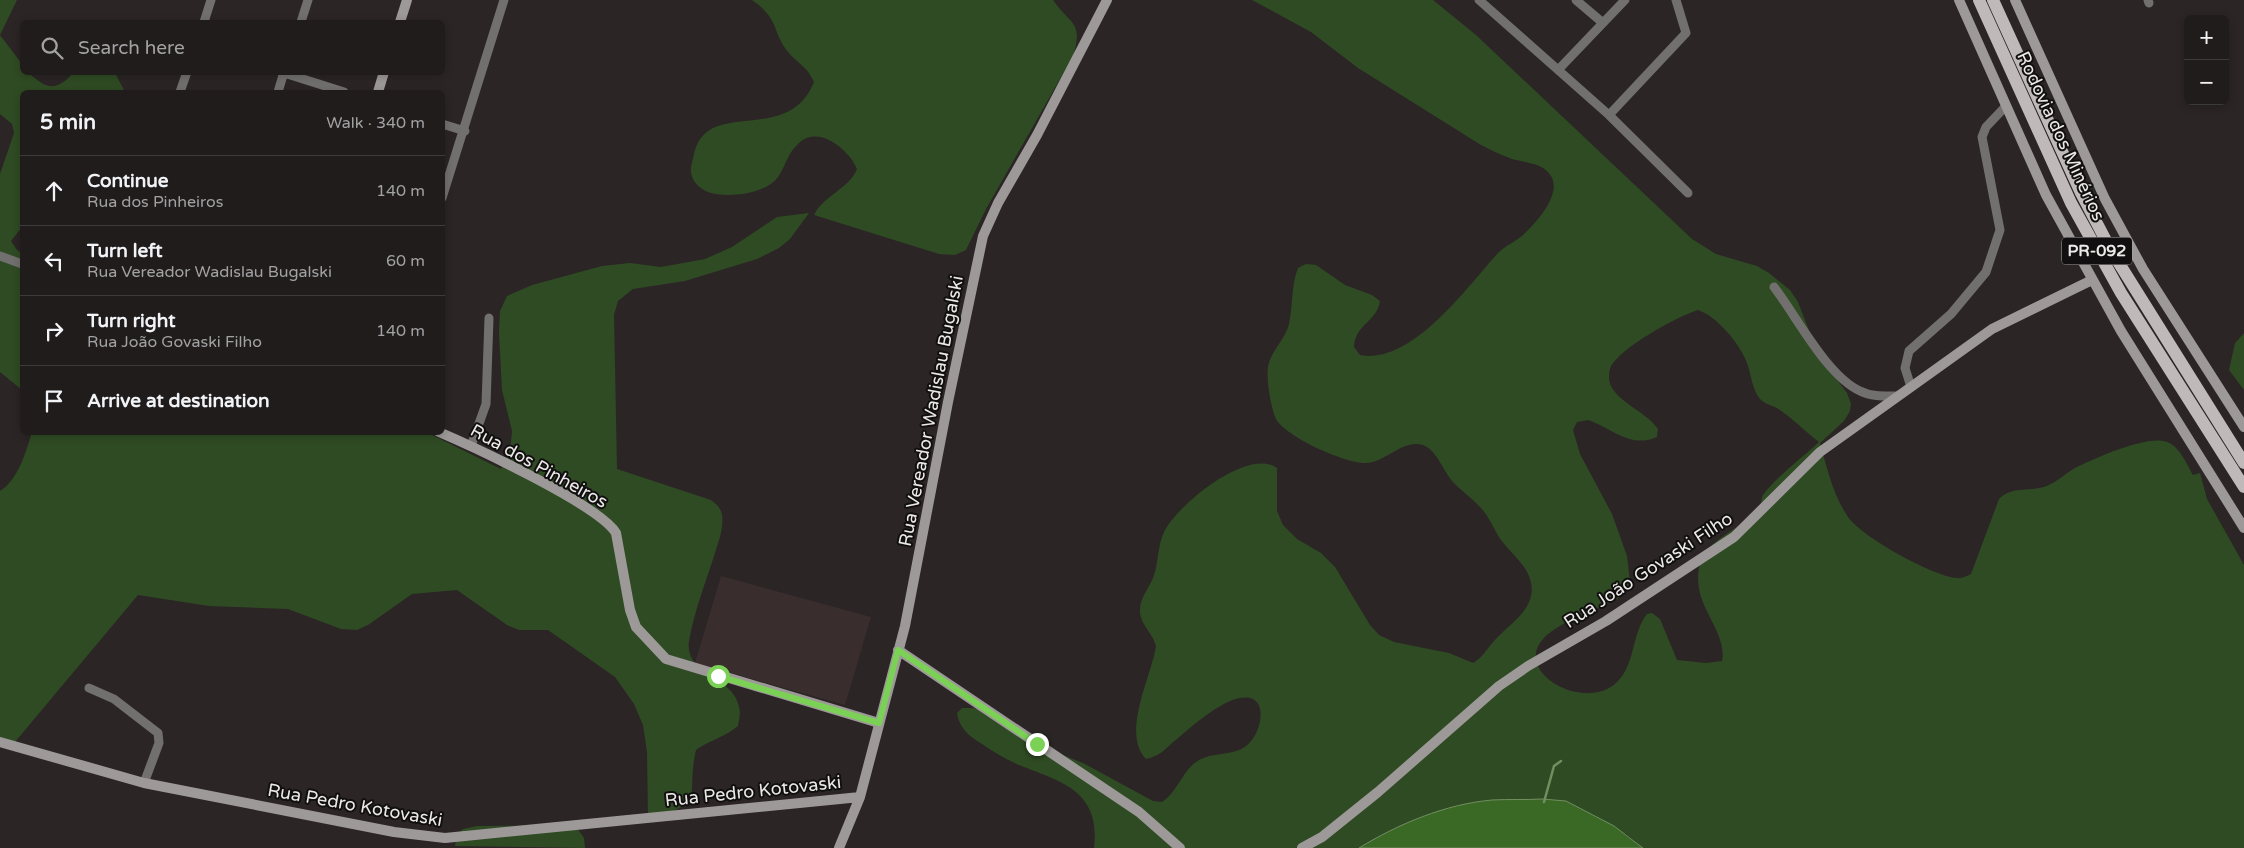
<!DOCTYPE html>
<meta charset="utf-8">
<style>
:root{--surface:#201c1c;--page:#282525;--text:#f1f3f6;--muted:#a2a1a3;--line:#3d3a3b}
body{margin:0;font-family:"Varela Round",sans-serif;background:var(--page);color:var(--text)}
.controls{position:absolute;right:15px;top:15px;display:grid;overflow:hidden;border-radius:8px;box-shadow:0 2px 8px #0003}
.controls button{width:45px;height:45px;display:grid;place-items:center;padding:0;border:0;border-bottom:1px solid var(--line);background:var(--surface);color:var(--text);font:25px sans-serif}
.stop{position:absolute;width:15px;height:15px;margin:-11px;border:4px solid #7bd155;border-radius:50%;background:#fff}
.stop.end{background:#7bd155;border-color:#fff;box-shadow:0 1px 5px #0008}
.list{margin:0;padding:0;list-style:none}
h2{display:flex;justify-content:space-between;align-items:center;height:65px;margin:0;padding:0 20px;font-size:21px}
h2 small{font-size:16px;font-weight:400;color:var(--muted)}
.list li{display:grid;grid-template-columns:32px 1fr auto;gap:15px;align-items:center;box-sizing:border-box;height:70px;padding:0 20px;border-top:1px solid var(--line)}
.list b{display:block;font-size:19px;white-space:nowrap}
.list p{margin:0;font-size:16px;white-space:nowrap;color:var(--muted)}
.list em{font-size:16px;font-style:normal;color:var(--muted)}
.icon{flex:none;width:28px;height:28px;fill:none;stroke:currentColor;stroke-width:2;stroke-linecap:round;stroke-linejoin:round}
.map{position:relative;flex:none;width:2244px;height:848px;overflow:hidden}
.search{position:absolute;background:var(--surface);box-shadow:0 2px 8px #0003;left:20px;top:20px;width:425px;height:55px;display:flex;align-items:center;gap:12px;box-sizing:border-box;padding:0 18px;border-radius:8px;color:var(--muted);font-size:19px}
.panel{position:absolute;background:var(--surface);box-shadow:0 2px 8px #0003;left:20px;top:90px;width:425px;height:345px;border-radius:8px}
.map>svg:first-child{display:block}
.built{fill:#3a2d2e}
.green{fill:#2f4b23;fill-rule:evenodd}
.water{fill:#3a6925;stroke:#708f60}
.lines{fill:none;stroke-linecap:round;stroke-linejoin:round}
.stream{stroke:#708f60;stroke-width:2.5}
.street{stroke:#726f6f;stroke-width:9}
.secondary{stroke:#9e9999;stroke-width:10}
.primary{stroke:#bfb9b9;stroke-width:12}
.route{stroke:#7bd155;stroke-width:6}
.labels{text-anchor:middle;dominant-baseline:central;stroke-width:4;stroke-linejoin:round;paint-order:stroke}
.shield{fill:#110f0f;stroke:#aba8a8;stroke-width:1}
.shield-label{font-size:16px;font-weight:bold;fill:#ede9e9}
.street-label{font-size:18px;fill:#ede9e9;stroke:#110f0f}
</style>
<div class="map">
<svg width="2244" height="848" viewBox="0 0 2244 848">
<rect width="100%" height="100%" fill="#2b2525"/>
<path class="built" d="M721,576L871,617L845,705L695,663Z"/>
<path class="green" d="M0,0H17L0,35L22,64V72L29,73C46,89 56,92 73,73H115L125,92H22V227L11,241L17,250L22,253V390L0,372V174L14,133L12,124L0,114Z
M752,0H1053C1070,25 1084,21 1073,56L986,209L966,250L955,255L939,254L814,215C824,195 849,189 857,169C850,151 820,125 800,142C788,152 786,165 778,177C766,194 729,198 711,193C701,190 693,183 691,173C690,167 693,160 694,154C707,96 788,147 814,82C807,66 799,65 789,53C771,32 781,20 752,0Z
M1252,0H1433L1476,35L1692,239L1716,254L1757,266L1769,273L1790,290L1798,302L1819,356L1847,393L1851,404L1850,411L1844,421L1820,443C1827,468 1833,495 1848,517C1862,537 1932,576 1957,578C1961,579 1967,576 1971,574L1999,499C2012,485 2032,493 2049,485C2058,481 2066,473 2075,468C2093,459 2148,434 2167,442C2180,447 2186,463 2193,475L2200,473L2207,499L2244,565V848H1643L1626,834L1450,808L1386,833L1359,848H1094C1101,791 1062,782 1019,765C1005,759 994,752 982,744C969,736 959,728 957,713L962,708H973L986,711L1050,750L1083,763L1153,801L1162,802C1178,792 1182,770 1199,760C1214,752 1233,756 1246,746C1262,735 1271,692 1240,698C1221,701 1192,726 1177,739C1164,749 1163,755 1146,759C1121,733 1151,678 1156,646C1153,633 1139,624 1140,609C1140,598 1149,588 1153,578C1159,563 1157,545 1165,530C1179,504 1248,447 1277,468V511L1283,525L1297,539L1321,553L1335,567L1370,625L1379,635L1394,642L1449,653L1473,663C1483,657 1486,650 1494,641C1510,623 1541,607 1529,576C1523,562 1510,552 1501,540C1494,530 1490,518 1481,508C1474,500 1464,493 1456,485C1444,475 1438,450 1423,445C1403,439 1386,462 1366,463C1346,464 1286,437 1276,419C1271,409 1266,378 1268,367C1271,350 1285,340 1289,324C1293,306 1291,285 1298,268L1306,264L1316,265L1345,285L1372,295L1380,301C1377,322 1355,324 1354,347L1360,355C1412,365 1467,287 1498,253C1505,246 1515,242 1523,235C1535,224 1558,199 1553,181C1553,178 1549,173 1547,171C1539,163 1522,162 1512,159C1501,155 1491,150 1481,145L1358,68L1311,32ZM1698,310C1717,316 1740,344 1747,363C1751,374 1752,389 1760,399C1765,404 1771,405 1777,408C1792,418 1805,431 1819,442C1801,459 1778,475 1763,495C1761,498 1762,502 1760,506C1757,511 1749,518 1744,522C1731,532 1715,539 1705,553C1698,563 1697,577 1699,589C1703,613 1727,637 1722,661L1706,663L1677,660L1660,619L1652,613L1647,614C1631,634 1636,665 1616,683C1586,711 1518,676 1540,643C1554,622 1596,611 1619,598L1626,592L1630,582L1627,556L1612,514L1580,454L1573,430L1577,422L1588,420C1612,428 1630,449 1657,437L1658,429C1646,412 1623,405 1612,388C1609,383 1608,375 1610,369C1616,350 1678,316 1698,310Z
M809,213L790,239L779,248L757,259L685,281L633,289L618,301L614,315L617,469L711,500C716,504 721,508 722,515C724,529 718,543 714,556C705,584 694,612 689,641C684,676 734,676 739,707C741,712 739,720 738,726C725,737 710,740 696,750C685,797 709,804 648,818L647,752L643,725L634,704L615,677L548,630H519L507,625L457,590L412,594L368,625L357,630L341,629L288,609L209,606L138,595L15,742L0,739V491C18,480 26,452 32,432L428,433L501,469L511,442L512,431L502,390L499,333L500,311L507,296L532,285L602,266L630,263L661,267L705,259L732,247L777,217Z
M2244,333V390L2229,370L2235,343Z
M575,825L584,838L585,848L455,846L457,834L463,829L477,826Z"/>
<path class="water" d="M1542,799L1566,801L1614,826L1643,848H1359C1398,824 1446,804 1492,800C1509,799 1526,800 1542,799Z"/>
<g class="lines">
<path class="stream" d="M1544,802L1554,766L1561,761"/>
<path class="street" d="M1479,0L1609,115L1688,193
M1576,0L1603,23
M2148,0L2149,3
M204,22L211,0
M301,22L308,0
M1558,70L1625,0
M281,72L344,92
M180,92L187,72
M278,92L284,72
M1609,115L1686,33L1676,0
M442,124L465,131
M442,198L504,0
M0,256L22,264
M1774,287C1797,317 1827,376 1860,391C1872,397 1885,396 1898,396
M1911,387L1905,368L1909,351L1951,314L1986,272L2000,230L1982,137L1986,127L2006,106
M471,446L486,404L489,318
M89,688L114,699L158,733L159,743L144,783"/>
<path class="secondary" d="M1959,0L2046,195L2121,331L2244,528
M2015,0L2105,199L2143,269L2244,427
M400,22L407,0
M378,92L384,72
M439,432C474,447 599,505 616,533L630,610L636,627L666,659L879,723
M898,650L1139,812L1180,848
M0,742L144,783L394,832L445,838L860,797
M839,848L860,797L905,626L948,402L983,236L998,203L1037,135L1107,0
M1302,848L1322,837L1378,792L1499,686L1528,666L1606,621L1734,537L1820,452L1911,387L1992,329L2092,280"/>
<path class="primary" d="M1979,0L2071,203L2121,293L2244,487
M1993,0L2081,193L2112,252L2244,463"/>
</g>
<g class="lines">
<path class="route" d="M718,676L879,723L898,650L1037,744"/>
</g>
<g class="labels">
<rect class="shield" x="2062" y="237.5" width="70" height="27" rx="4"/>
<g class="shield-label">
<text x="2097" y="251">PR-092</text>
</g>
<g class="street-label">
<text transform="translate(2061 136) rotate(65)">Rodovia dos Minérios</text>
<text transform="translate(931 411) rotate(-79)">Rua Vereador Wadislau Bugalski</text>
<text transform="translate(539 466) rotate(29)">Rua dos Pinheiros</text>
<text transform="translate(1648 570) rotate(-33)">Rua João Govaski Filho</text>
<text transform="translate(753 791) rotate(-6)">Rua Pedro Kotovaski</text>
<text transform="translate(355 805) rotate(10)">Rua Pedro Kotovaski</text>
</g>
</g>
</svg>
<div class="controls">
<button>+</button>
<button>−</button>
</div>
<div class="stop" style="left:718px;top:676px"></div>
<div class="stop end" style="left:1037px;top:744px"></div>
<div class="search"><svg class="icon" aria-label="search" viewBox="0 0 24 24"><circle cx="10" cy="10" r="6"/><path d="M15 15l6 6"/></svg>Search here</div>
<section class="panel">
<h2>5 min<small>Walk · 340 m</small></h2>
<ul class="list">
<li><svg class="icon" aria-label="ahead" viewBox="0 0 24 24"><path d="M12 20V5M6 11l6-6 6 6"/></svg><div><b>Continue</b><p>Rua dos Pinheiros</p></div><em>140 m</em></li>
<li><svg class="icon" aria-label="left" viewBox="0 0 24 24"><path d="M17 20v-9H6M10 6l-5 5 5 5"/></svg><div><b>Turn left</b><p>Rua Vereador Wadislau Bugalski</p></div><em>60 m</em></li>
<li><svg class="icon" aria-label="right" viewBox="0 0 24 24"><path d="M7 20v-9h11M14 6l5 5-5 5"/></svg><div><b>Turn right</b><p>Rua João Govaski Filho</p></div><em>140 m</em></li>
<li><svg class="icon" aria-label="arrive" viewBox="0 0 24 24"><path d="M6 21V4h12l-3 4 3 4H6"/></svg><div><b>Arrive at destination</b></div></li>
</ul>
</section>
</div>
